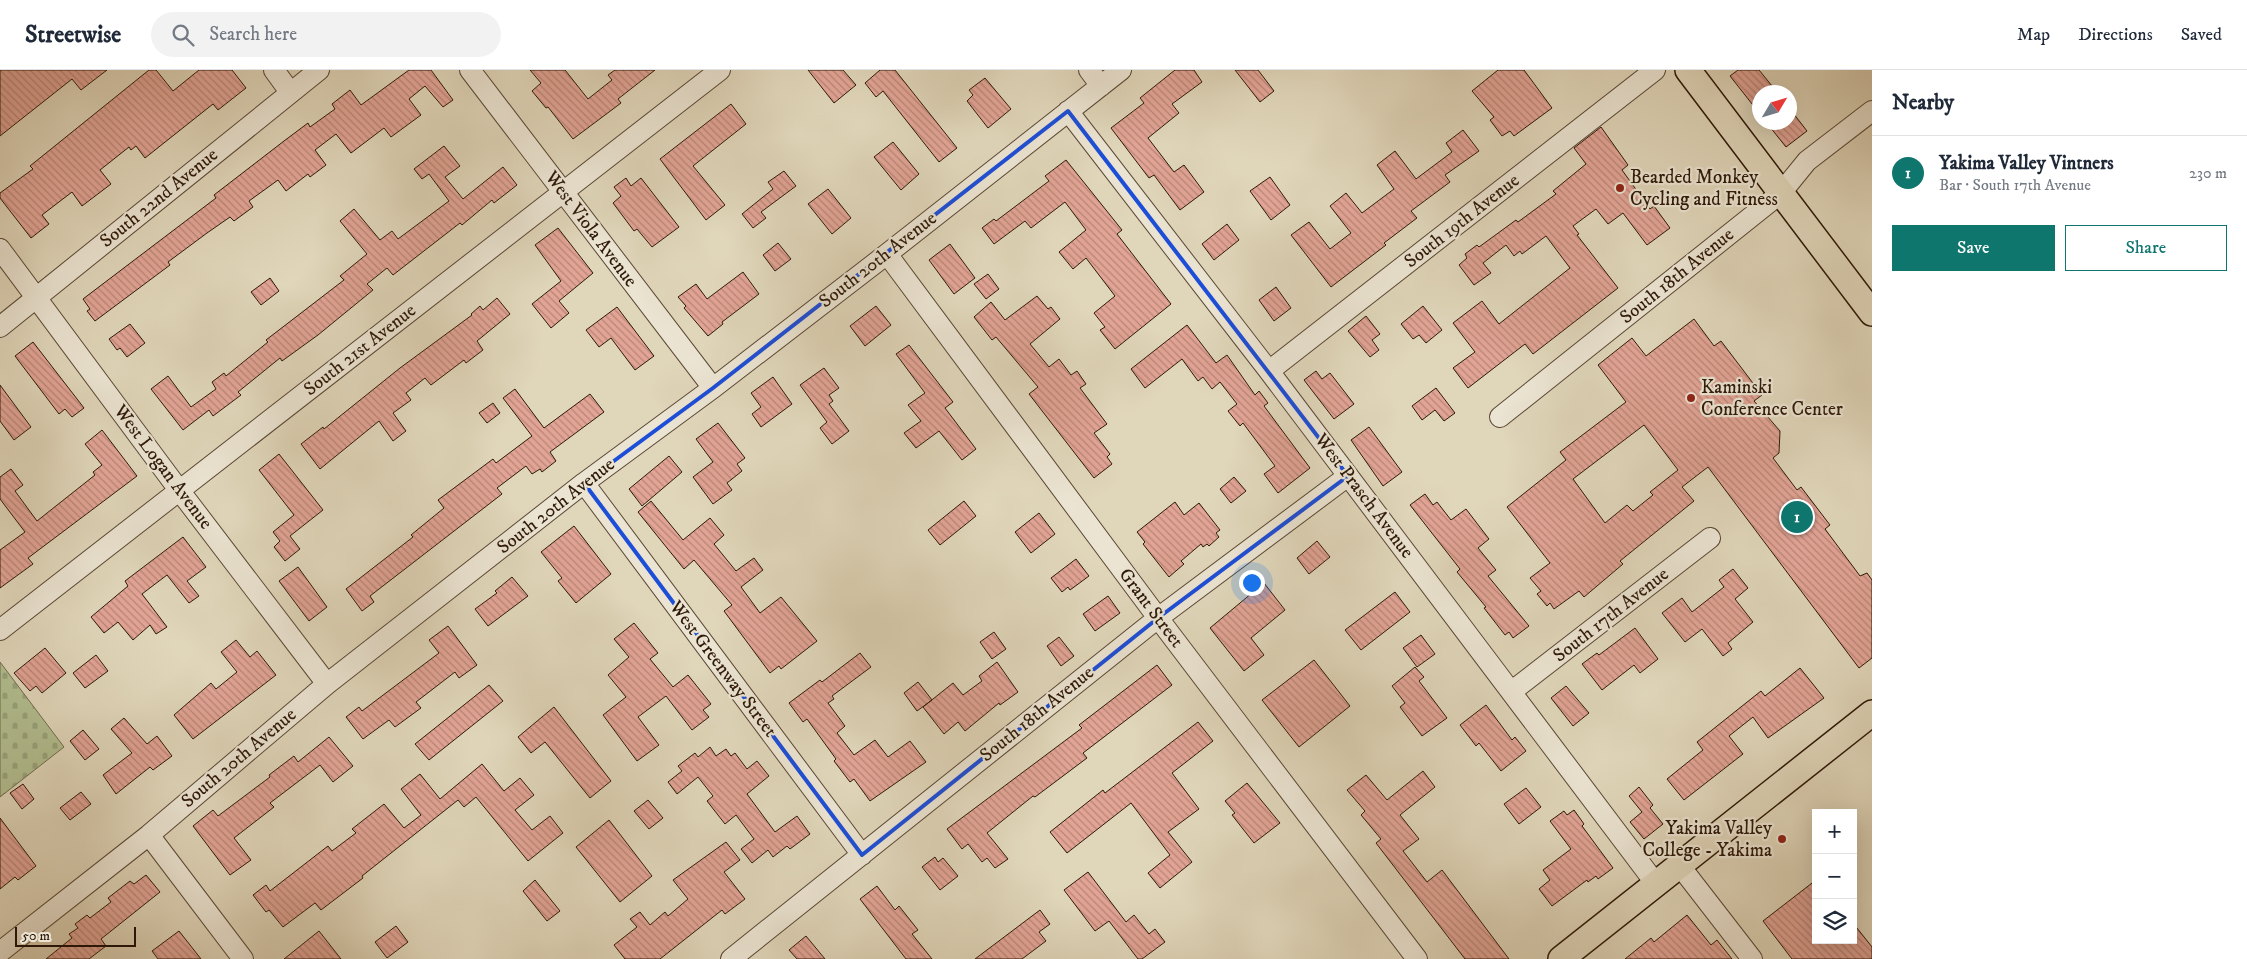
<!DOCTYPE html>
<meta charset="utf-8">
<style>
:root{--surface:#fff;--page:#f2f2f3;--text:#1f2937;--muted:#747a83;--line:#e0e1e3;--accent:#0f766e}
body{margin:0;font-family:"IM FELL DW Pica",serif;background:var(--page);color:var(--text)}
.controls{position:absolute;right:15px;bottom:15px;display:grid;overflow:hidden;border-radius:0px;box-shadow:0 5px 20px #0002}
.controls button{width:45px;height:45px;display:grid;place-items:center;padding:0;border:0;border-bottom:1px solid var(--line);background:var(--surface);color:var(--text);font:25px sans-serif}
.compass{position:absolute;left:1752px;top:15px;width:45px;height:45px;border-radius:50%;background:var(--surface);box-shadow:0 5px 20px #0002;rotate:52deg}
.scale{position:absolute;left:15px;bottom:12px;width:121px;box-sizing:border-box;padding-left:5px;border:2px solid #2e1909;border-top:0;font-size:14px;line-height:18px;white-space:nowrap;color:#2e1909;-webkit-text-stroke:4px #ebe4d2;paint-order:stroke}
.you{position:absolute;left:1251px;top:512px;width:18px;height:18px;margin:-12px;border:4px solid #fff;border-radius:50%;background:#1a73e8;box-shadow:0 0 0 8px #1a73e833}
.badge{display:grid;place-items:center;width:32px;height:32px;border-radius:50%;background:var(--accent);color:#fff;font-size:16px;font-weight:700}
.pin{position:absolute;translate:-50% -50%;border:2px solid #fff;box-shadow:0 1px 5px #0006}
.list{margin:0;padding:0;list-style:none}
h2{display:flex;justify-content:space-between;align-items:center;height:65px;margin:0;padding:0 20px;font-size:21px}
h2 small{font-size:16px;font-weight:400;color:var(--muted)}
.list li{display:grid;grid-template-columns:32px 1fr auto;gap:15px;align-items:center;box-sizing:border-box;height:75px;padding:0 20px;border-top:1px solid var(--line)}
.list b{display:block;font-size:19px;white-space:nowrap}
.list p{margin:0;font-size:16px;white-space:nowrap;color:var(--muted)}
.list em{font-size:16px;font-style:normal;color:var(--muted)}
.actions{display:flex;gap:10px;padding:15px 20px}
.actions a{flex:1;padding:11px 0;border:1px solid var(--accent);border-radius:0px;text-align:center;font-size:18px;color:var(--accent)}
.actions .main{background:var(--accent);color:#fff}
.icon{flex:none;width:28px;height:28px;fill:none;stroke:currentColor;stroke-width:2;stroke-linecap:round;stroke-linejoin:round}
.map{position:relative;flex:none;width:1872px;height:889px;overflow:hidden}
header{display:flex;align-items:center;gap:30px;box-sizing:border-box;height:70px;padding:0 25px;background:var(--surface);border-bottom:1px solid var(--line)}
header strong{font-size:24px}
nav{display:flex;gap:28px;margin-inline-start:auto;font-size:18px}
.search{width:350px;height:45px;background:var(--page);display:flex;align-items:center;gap:12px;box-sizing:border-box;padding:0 18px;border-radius:28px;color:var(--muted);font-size:19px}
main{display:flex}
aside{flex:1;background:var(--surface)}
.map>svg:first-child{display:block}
.cemetery{fill:url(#cemetery-stones);stroke:#706c4c}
.building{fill:url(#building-back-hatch);stroke:#2e1909;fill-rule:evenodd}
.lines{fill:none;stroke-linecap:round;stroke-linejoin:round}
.minor-casing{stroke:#5a4835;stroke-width:22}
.major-casing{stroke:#2e1909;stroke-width:28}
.minor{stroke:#ebe4d2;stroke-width:20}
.major{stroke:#e0d6ba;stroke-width:25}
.marked{fill:none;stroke:#1d4ed8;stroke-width:4;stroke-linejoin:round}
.poi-dot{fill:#8f2418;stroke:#ebe4d2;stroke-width:2}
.labels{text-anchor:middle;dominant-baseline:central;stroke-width:4.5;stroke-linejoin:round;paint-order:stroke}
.poi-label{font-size:19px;fill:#2e1909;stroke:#ebe4d2;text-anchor:start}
.street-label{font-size:19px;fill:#2e1909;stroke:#ebe4d2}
</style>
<header>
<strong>Streetwise</strong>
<div class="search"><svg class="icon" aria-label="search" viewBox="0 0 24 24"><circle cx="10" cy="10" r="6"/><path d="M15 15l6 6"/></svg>Search here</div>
<nav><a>Map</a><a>Directions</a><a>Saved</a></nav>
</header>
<main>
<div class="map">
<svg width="1872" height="889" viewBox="0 0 1872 889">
<defs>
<pattern id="cemetery-stones" width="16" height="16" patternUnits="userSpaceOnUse" patternTransform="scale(1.25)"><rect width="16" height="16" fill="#b2be90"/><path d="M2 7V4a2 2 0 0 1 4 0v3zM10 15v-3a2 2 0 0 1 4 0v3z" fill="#99a37b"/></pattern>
<pattern id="building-back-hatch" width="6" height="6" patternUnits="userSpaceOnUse" patternTransform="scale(1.25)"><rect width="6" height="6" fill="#e2a495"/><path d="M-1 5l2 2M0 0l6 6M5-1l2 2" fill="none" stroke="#b88578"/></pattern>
</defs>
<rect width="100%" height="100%" fill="#e0d6ba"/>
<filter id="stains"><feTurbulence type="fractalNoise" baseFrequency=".004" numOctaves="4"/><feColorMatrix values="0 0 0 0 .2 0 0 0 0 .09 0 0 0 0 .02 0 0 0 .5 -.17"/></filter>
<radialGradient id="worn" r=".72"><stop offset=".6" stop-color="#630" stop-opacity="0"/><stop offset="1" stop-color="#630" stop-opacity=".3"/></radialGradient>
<path class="cemetery" d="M0,592L64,677L0,727Z"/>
<path class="building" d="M0,0H107L81,20L72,9L0,66Z
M149,0H156L173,21L199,0H232L246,18L218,40L213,34L145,88L136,76L131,80L129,77L100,100L111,114L82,136L72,122L42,145L49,154L31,168L0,128V123L33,99L30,96Z
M409,0H431L453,30L443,37L425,16L409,29L421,45L391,67L384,58L351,83L336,64L315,80L326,95L310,107L308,104L286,121L278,110L249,131L253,137L234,151L230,147L207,163L168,192L170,195L95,251L87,241L90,239L83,229L216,128L214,125L284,71L308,53L310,57L335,39L332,34L350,20L361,35Z
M530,0H565L588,29L612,10L608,5L615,0H655L618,29L621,33L573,69L548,37L546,38L532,21L541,13Z
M808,0H843L856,15L834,33Z
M880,0H895L957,78L939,92L883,21L876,27L865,13Z
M1175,0H1194L1202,12L1172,34L1179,43L1148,68L1174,102L1184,95L1204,122L1180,140L1154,105L1149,108L1111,58L1144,33L1140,28Z
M1235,0H1258L1274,21L1260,32Z
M1498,0H1524L1552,38L1514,66L1510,61L1502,66L1490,50L1494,47L1472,21Z
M1738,0H1759L1777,22H1760V44L1730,6Z
M985,8L1011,39L988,58L967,31L973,25L969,20Z
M731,34L746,54L693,96L725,135L706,150L660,89Z
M1790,39L1807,61L1786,77L1766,52H1790Z
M1601,57L1628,95L1622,100L1650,139L1654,136L1670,158L1647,175L1623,143L1608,154L1596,139L1573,156L1579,164L1577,165L1618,218L1533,284L1525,274L1468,318L1453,298L1475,282L1453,253L1482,231L1499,254L1570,198L1546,166L1522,184L1520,181L1514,186L1506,175L1483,193L1491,203L1474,215L1459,195L1467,188L1465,184L1477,175L1479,177L1516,150L1518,152L1556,124L1553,121L1586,94L1574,78Z
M1463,60L1479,81L1445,105L1450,112L1411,141L1417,148L1384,173L1386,175L1331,217L1291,165L1309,152L1330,179L1351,163L1330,136L1346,123L1362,143L1394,119L1377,95L1395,81L1416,109L1452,82L1446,73Z
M893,72L919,104L901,120L874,87Z
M444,76L460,96L445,107L463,129L503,97L517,115L494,133L492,130L462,155L460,153L393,205L387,198L367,214L373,220L318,265L282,291L280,288L238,322L241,325L213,346L209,340L183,360L151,319L168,306L191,337L216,319L212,312L224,303L226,306L268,272L266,270L344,210L340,206L367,184L340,151L354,139L380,170L392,161L398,169L449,131L429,104L422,109L414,99Z
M1066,90L1122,160L1117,164L1171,234L1115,279L1100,260L1105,257L1094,243L1115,226L1086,188L1073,199L1059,182L1086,160L1065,132L1031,158L1025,151L994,174L982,158L994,149L996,151L1049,111L1045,106Z
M784,101L796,116L761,142L766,148L753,158L742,144L773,119L768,112Z
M1270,107L1290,135L1271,150L1250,121Z
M626,108L631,116L641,108L679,157L652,177L637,159L634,161L613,133L621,126L614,117Z
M828,119L851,148L832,164L808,134Z
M1227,154L1239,170L1214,190L1202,174Z
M558,158L593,203L559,231L569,243L551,258L532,234L561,211L535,175Z
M778,173L791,189L775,201L763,185Z
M950,174L975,208L954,224L929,190Z
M743,202L759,224L722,252L723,254L708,266L684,238L686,236L678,227L696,214L707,229Z
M988,204L999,219L986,229L974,214Z
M270,208L279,221L261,235L251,222Z
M1276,217L1291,238L1274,251L1259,230Z
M1037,226L1048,239L1051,237L1060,249L1030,274L1049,297L1059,289L1071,305L1077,301L1086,314L1080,318L1107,354L1094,363L1110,384L1107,387L1112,394L1094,408L1029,324L1038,317L996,267L992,270L974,247L991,232L1005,250Z
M497,228L510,244L477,271L483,280L466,293L464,290L431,315L425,308L406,323L411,330L393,343L406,361L393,371L379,351L320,399L301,374L323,357L324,359L400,298L472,245L471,244L480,236L483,240Z
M876,236L891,255L865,276L850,256Z
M1423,236L1442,260L1426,273L1419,265L1413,269L1401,254Z
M617,237L654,286L635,300L611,268L599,277L586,260Z
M1366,246L1380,264L1372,270L1379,280L1370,287L1348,261Z
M1694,249L1714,276L1721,271L1762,325L1754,331L1780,361L1779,383L1773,388L1797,420L1801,417L1830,455L1825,459L1860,506L1867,503L1872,510V588L1859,598L1708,397L1682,417L1694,431L1620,491L1623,494L1584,527L1579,521L1554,539L1550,533L1547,536L1537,524L1541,521L1530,508L1550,493L1507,437L1566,390L1560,382L1626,332L1598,295L1632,268L1646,286ZM1644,355L1678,400L1650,422L1653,425L1633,441L1627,435L1605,453L1573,409Z
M130,254L145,273L127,287L120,278L117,280L109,269Z
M1187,255L1216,293L1227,285L1255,325L1259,321L1268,333L1264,336L1310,398L1278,423L1264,404L1275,396L1243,353L1240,356L1228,341L1237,334L1220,312L1212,319L1203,307L1198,311L1182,289L1145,318L1131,299Z
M33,272L84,338L72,347L65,339L59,344L15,286Z
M909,275L953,332L945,338L976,379L962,390L939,361L916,378L904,363L921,351L908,335L925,323L896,284Z
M824,298L839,318L829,325L833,331L829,334L849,361L832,374L820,358L827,352L800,315Z
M1316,301L1322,309L1330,303L1354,334L1334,349L1304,310Z
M773,307L792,334L761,357L752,344L761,337L751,323Z
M0,315L31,357L14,370L0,351Z
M1436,318L1455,343L1444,351L1435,340L1422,350L1412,336Z
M515,319L544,358L590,324L604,342L550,382L556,391L542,402L540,399L532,404L526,396L497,418L502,424L370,526L374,532L362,541L346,519L413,467L411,465L444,438L438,430L493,389L496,393L532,366L503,328Z
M493,333L500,343L487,353L479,343Z
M718,353L745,388L737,394L742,401L727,413L732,420L713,434L693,407L713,392L696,369Z
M1369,357L1402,402L1383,416L1351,370Z
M102,360L137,406L28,488L33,494L0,518V480L25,462L0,429V407L11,399L23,415L15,421L37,451L95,405L93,402L102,395L85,374Z
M279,384L323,440L290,466L300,479L285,491L274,477L280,471L273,462L294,445L259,400Z
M669,386L682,402L642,436L629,419Z
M1234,407L1246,421L1231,433L1220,419Z
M1425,424L1433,435L1437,432L1451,450L1466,439L1489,469L1478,478L1496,500L1488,506L1529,556L1513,568L1509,562L1505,565L1484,538L1486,537L1457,502L1460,499L1410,435Z
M651,431L683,470L710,448L724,465L714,474L736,501L754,488L763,500L741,517L760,543L781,527L817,571L781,599L779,596L770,603L724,541L732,535L694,490L684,499L638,442Z
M964,431L976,446L940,475L928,460Z
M1175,432L1184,445L1199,433L1220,460L1216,463L1219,467L1209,476L1207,474L1203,477L1201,474L1181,491L1184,494L1169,507L1143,474L1145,472L1137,462Z
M1039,443L1055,464L1031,483L1015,462Z
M574,456L611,504L576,533L558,511L562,508L541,482Z
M183,467L206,497L187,511L199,526L189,533L167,505L142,524L167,557L156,564L150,555L133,570L118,552L104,563L91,547L128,516L125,511Z
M1317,471L1330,487L1309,504L1297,488Z
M1076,489L1089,506L1070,520L1068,517L1062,522L1051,508Z
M298,497L327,537L309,551L279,511Z
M1733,499L1748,518L1735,529L1753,552L1728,573L1732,579L1723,586L1702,559L1685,572L1662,543L1682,528L1692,542L1724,517L1719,510Z
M512,507L528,526L488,556L475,539L497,523L495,521Z
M1264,513L1285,540L1251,568L1264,585L1244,601L1210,558Z
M1395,522L1410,542L1361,580L1345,560Z
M1108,526L1120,543L1095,561L1083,544Z
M634,553L658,583L650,589L673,617L688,605L711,634L703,640L709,647L692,660L666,626L638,647L659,675L637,691L603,645L626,627L608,605L629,587L614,569Z
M448,556L477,595L459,608L455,602L416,632L421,638L395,657L389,650L363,669L346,647L359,637L362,641L439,583L429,570Z
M1635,558L1658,589L1640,603L1634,595L1602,620L1582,594L1597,583L1599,585Z
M994,562L1006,579L992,589L980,572Z
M1421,565L1435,584L1417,597L1403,578Z
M1059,567L1074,586L1061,596L1047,576Z
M236,570L250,587L257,581L276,605L193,669L174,645L211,613L216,619L237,602L221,582Z
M45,578L66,603L42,623L36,616L30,621L14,603Z
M860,583L871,597L832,626L834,629L828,633L845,656L837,663L854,685L875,670L888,687L910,671L926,692L870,731L854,709L850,712L834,691L836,689L807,649L803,652L789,633L820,610L822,612Z
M96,585L108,601L85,618L73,603Z
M1314,590L1350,636L1299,677L1262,630Z
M997,592L1018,622L1000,635L999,633L965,661L958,652L944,664L923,637L953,613L963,625L982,611L979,606Z
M1157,595L1172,615L1083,683L1087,688L1035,727L1033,726L987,763L1008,789L995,798L987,788L982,792L968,774L962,779L947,759L1082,658L1079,655Z
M1415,597L1424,607L1419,611L1447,648L1422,666L1400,637L1405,633L1392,616Z
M1800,598L1824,628L1768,668L1753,647L1729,666L1743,684L1684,730L1667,709L1703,680L1697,672L1761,621L1765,626Z
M918,612L932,630L917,641L904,623Z
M489,615L503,631L429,690L415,674Z
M1566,616L1589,643L1573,656L1551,628Z
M1486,635L1512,670L1515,667L1526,681L1501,701L1479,673L1476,676L1460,655Z
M554,637L611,711L590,728L545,672L531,683L518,667Z
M124,648L147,674L157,666L172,686L153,700L150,697L116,724L103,705L132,683L111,659Z
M1198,652L1213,671L1172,703L1199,739L1168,762L1192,792L1160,818L1148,803L1170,785L1131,733L1067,783L1050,762L1103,720L1105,723Z
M83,660L99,679L85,690L70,671Z
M329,667L353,696L333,712L320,695L270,733L274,737L234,768L251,790L230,805L193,756L213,740L218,746L270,707L269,705L294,686L298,692Z
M710,677L716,686L726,679L731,686L735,683L747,699L757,691L769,706L747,724L775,762L797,746L810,764L790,779L787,776L773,787L768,780L752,793L741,779L754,769L736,745L725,754L707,731L713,726L698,707L677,724L668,712L682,701L678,696L695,683L698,687Z
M482,694L504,721L520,708L534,725L515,740L532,760L550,746L563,763L528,791L476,727L464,737L458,730L362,806L363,808L321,840L315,833L283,857L269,840L266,842L253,825L266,815L270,821L328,776L332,781L356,763L352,759L384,734L404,758L421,745L401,719L420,704L440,729Z
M1423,701L1435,717L1400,745L1419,769L1403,781L1427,812L1442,800L1509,889H1465L1376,773L1381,769L1361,745L1365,741L1347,720L1366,705L1387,730Z
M1247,713L1280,753L1254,773L1232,745L1235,743L1225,731Z
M23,714L34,729L22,739L10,723Z
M1639,717L1653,735L1650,738L1663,754L1644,769L1630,752L1642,742L1629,726Z
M1526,718L1541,737L1519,754L1504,734Z
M81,722L91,734L70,750L60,738Z
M648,730L663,748L649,759L634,741Z
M1574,740L1584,754L1582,756L1613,798L1598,809L1596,806L1588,812L1587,810L1552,836L1539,819L1550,810L1543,800L1571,779L1550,751L1564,741L1567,745Z
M0,748L36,796L18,810L15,807L0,819Z
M609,750L652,806L620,832L576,777Z
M726,772L740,790L724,802L745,829L725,844L722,840L660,889H625L614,875L637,857L630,849L640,842L650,855L665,842L668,846L688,829L673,810Z
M935,787L938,792L943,788L958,806L940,820L922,797Z
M1088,802L1126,852L1134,845L1149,864L1155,859L1165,872L1142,889H1138L1109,851L1095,861L1064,820Z
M146,805L160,822L101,869L106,876L89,889H46L72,868L69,864L78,858L75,854L87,845L90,848L111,832L108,828L130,811L134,814Z
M535,810L560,841L547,851L523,821Z
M1816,810V870H1853V853L1872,877V889H1792L1763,851Z
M877,816L895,840L899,836L918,860L912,864L932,889H906L860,829Z
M1040,840L1050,854L1039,862L1046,871L1022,889H975Z
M1687,845L1711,875L1717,870L1732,889H1625L1651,868L1654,872Z
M396,856L408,872L387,888L375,872Z
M179,861L201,889H158L152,881Z
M319,861L341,889H284Z
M806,866L825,889H797L789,880Z"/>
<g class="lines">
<g class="minor-casing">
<path id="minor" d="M274,0L290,22
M470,0L713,318
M1089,0L1101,16
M1068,41L1269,301L1656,814
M0,179L179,420L327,614
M887,184L1158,548L1417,889
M0,257L319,0
M1269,301L1655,0
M1500,347L1781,123L1807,91L1872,41
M584,413L862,785
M0,560L720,0
M1511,622L1710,468
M149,765L243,889
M1680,796L1752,889
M0,882L149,765L327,614L584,413L713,318L887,184L1121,0
M731,889L1158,548L1348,406"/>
</g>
<g class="major-casing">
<path id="major" d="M1688,0L1872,243
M1561,889L1872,643"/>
</g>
<use href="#minor" class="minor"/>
<use href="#major" class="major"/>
</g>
<path class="marked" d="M1068,41L1348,406L1158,548L862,785L584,413L713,318Z"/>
<g class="poi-dot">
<circle cx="1620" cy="118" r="5"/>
<circle cx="1691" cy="328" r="5"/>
<circle cx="1782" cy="769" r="5"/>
</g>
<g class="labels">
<g class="poi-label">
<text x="1630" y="107">Bearded Monkey<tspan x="1630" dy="22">Cycling and Fitness</tspan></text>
<text x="1701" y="317">Kaminski<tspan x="1701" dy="22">Conference Center</tspan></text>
<text x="1772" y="758" text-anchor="end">Yakima Valley<tspan x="1772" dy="22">College - Yakima</tspan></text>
</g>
<g class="street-label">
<text transform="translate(159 128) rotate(-39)">South 22nd Avenue</text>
<text transform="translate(1462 151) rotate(-38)">South 19th Avenue</text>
<text transform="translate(591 159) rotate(53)">West Viola Avenue</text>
<text transform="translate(878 190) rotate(-38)">South 20th Avenue</text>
<text transform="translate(1677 206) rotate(-39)">South 18th Avenue</text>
<text transform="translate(360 280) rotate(-38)">South 21st Avenue</text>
<text transform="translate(163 397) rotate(53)">West Logan Avenue</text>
<text transform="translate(1364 426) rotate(53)">West Prasch Avenue</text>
<text transform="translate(556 436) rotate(-38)">South 20th Avenue</text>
<text transform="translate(1151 538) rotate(53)">Grant Street</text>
<text transform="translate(1611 545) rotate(-38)">South 17th Avenue</text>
<text transform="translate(723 599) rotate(53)">West Greenway Street</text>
<text transform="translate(1037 644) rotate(-39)">South 18th Avenue</text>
<text transform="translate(239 688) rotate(-40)">South 20th Avenue</text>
</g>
</g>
<rect width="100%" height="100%" filter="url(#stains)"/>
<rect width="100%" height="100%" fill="url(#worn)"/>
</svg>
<div class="controls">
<button>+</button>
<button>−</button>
<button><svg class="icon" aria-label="layers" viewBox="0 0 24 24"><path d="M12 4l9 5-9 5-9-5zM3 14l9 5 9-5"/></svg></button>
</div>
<svg class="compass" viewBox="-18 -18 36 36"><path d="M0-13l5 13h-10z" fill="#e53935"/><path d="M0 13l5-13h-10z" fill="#747a83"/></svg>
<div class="scale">50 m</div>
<div class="you"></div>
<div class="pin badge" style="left:1797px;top:447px">1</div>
</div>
<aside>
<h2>Nearby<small></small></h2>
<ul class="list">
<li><span class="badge">1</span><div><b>Yakima Valley Vintners</b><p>Bar · South 17th Avenue</p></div><em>230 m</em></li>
</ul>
<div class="actions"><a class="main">Save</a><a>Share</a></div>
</aside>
</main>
